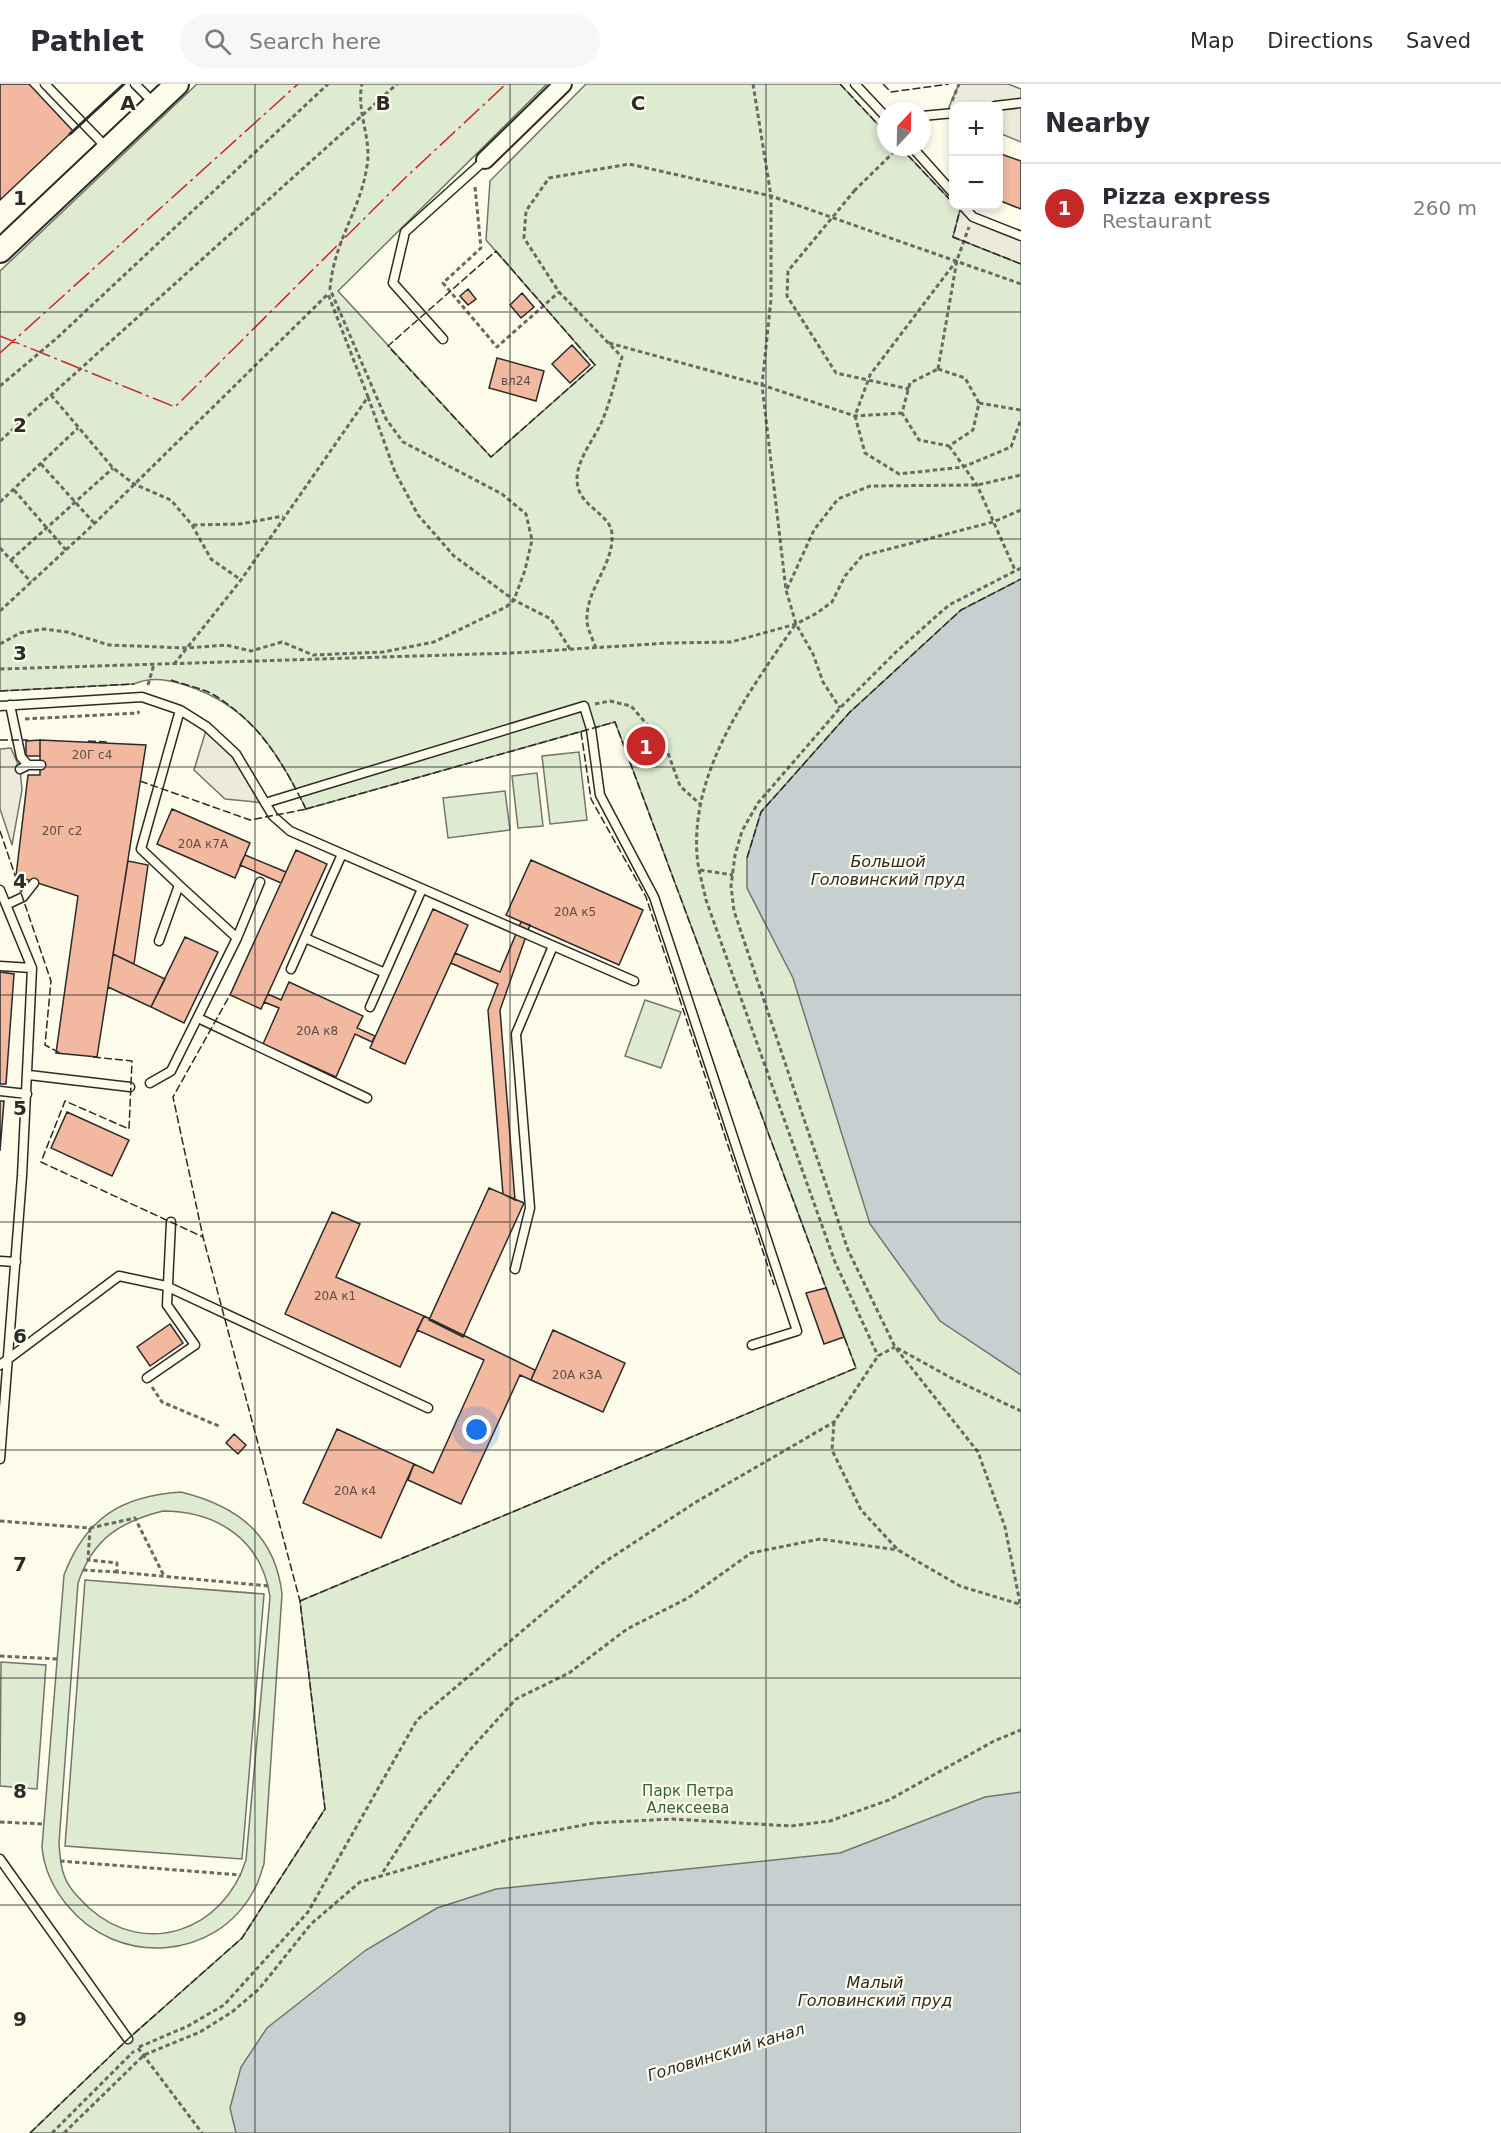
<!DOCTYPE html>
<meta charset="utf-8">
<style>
:root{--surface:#fff;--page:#f7f7f7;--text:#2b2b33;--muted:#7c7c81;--line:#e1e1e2;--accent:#c62828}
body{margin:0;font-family:"DejaVu Sans",sans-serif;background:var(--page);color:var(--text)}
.controls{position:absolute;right:18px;top:18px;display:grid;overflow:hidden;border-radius:12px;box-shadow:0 3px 9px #0003}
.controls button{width:54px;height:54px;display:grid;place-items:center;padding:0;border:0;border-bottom:2px solid var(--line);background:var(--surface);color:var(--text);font:30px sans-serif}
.compass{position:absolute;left:877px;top:18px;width:54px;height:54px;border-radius:50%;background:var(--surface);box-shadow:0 3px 9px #0003;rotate:22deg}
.you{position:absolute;left:477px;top:1346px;width:21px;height:21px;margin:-15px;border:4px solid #fff;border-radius:50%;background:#1a73e8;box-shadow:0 0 0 9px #1a73e833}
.badge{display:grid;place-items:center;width:39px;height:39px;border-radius:50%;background:var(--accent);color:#fff;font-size:20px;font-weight:700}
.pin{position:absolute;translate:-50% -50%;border:3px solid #fff;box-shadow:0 2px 6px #0006}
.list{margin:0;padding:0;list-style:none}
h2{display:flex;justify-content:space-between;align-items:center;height:78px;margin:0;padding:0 24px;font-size:26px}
h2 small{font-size:20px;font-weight:400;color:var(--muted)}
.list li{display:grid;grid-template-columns:39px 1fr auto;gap:18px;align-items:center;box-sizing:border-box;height:90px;padding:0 24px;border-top:2px solid var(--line)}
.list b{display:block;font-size:22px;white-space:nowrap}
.list p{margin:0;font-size:20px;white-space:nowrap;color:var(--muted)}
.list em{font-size:20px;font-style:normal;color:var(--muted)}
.icon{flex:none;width:33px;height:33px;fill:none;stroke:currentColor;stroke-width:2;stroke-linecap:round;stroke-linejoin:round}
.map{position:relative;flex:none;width:1021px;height:2049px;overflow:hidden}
header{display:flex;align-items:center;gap:36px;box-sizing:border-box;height:84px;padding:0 30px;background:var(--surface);border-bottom:2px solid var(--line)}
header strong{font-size:28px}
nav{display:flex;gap:33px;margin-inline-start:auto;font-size:21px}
.search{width:420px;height:54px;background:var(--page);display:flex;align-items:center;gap:15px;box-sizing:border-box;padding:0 21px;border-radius:33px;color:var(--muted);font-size:22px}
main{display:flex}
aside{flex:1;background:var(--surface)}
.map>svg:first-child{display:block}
.green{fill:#deebd1;stroke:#74746e;stroke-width:1.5;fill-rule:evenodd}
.parking{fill:#eceadb;stroke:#74746e;stroke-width:1.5}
.water{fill:#c7d0d0;stroke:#74746e;stroke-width:1.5}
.building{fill:#f2b8a0;stroke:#2b2b2b;stroke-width:1.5}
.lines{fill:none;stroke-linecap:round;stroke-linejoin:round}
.service-casing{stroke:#2b2b2b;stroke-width:11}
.minor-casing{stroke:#2b2b2b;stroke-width:20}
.secondary-casing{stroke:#2b2b2b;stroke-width:26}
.path{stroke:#6a6964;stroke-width:3;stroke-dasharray:4.5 3;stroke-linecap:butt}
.service{stroke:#fdfbea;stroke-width:8}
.minor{stroke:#fdfbea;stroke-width:16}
.secondary{stroke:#fdfbea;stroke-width:22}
.fence{stroke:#2b2b2b;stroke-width:1.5;stroke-dasharray:8 3;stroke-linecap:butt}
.wall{stroke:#2b2b2b;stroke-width:3}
.power{stroke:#c62828;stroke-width:1.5;stroke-dasharray:21 4.5 3 4.5;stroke-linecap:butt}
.grid{fill:none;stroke:#2b2b2b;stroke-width:1.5;stroke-opacity:0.55}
.labels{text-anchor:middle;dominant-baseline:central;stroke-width:4.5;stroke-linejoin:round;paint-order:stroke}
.number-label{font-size:12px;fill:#5d4e48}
.park-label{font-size:15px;fill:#34623c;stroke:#fdfbea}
.water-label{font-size:16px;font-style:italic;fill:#2b2b2b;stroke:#fdfbea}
.grid-label{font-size:20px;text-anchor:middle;font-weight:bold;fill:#2b2b2b;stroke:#fdfbea;stroke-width:4.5;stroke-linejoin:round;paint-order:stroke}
</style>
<header>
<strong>Pathlet</strong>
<div class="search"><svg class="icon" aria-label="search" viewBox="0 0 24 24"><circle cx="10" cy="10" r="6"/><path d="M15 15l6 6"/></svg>Search here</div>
<nav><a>Map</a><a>Directions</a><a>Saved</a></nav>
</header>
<main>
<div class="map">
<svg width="1021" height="2049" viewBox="0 0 1021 2049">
<rect width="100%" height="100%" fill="#fdfbea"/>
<path class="green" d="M197,0H547L338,207L491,373L595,281L486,156L490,97L586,0H840L886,49V63H900L960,126L953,153L1021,180V2049H30L128,1955L242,1854L325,1725L300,1517L856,1284L615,638L306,725C278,668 251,623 188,602C170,596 152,592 134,600L0,607V187Z
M579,668L587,736L550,740L542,672Z
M537,689L543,742L518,744L512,692Z
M505,707L510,746L448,754L443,714Z
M645,916L681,928L661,984L625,972Z
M181,1408C237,1422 275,1450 282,1510L264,1780C261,1788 259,1798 254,1806C216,1878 117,1883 67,1821C53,1804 44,1785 42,1763L64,1491C86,1434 121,1412 181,1408ZM163,1427C217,1427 262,1456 270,1513L246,1776C224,1846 146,1875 89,1824C80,1815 68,1804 64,1791C60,1781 60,1770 59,1759L78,1499C93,1455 119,1438 163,1427Z
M85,1496L264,1510L242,1775L65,1762Z
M1,1578L46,1581L37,1705L0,1702Z"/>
<path class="parking" d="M959,0H1008L1021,5V58L999,49L998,22H954L953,33L946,30Z
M960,126L1021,152V180L953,153Z
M207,643L236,670L265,719L225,715L194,686Z
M11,664L20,685L22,706L12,761L0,725V665Z"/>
<path class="water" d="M1021,495V1291L940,1237L870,1140L793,894L747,804V774L761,728L849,629L961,526Z
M1021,1708V2049H236L230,2024L241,1983L267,1944L366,1866L437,1824L496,1805L840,1769L985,1713Z"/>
<path class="building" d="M0,0H29L73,47L0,116Z
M998,69L1021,77V125L998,116Z
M468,205L476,215L468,221L460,212Z
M522,209L534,223L521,234L510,221Z
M572,261L590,281L570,299L552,280Z
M497,274L544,287L536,317L489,304Z
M651,647L660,669L641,677L632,655Z
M40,656L146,661L97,973L56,969L78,812L16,792L28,691H40Z
M40,656V672H26V657Z
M172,725L250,759L235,794L157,760Z
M296,766L327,780L261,925L230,911Z
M245,771L286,788L281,799L240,781Z
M531,776L643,826L619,881L506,831Z
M128,777L148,781L134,880L113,870Z
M433,825L468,841L405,980L370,964Z
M521,838L530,841L500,926L515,1116L503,1110L488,926L498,900L451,879L455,869L500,888Z
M185,853L218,868L184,939L151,923Z
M113,870L165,895L151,923L108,903Z
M0,888L14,890L6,1000H0Z
M289,898L363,932L357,944L375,952L372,958L355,950L336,993L263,960L279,924L264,918L268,910L281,916Z
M0,1017H4L0,1067Z
M67,1028L129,1056L112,1092L51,1064Z
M489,1104L524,1119L463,1253L429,1236Z
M332,1128L360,1140L336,1193L424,1232L400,1283L285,1230Z
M826,1204L844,1253L824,1260L806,1209Z
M424,1232L535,1286L531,1296L520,1291L461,1420L408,1396L414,1380L433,1389L484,1276L417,1246Z
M170,1240L183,1259L150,1282L137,1263Z
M553,1246L625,1279L603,1328L531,1296Z
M337,1345L414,1380L381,1454L303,1419Z
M234,1350L246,1361L238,1370L226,1359Z"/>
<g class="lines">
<g class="service-casing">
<path id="service" d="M45,0L108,65
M135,0L155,20
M855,0L886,33
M995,22L1021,19
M922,32L954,29
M912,63L954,110
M963,122L973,133L1021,152
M443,255L393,199L405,148L485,76
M10,621L21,673L28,681H41
M0,622L142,613L180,626L207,643L236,670L273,732L290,747L634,897
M20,685L28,681
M265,719L584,622L591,645L600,711L654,813L797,1247L752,1261
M179,801L237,854
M0,806L32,884L22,1092L0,1375
M6,821L23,813L34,799
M305,854L385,889
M159,857L179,801L141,765L180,626
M0,882L32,884
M291,885L342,770
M370,923L422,805
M198,934L367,1014
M29,991L130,1003
M150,999L171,987L237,854L260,798
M0,1007L27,1010
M0,1177L16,1178
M515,1185L530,1124L516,950L553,862
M0,1281L119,1192L166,1202L428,1324
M147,1294L195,1261L167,1221L171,1138
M0,1775L128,1955"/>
</g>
<g class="minor-casing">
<path id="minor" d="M485,76L563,0"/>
</g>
<g class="secondary-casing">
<path id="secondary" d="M0,167L177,0"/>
</g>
<path class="path" d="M753,0L771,112V215L762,301L786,506L796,540L813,570L823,598L840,624
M952,17L959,0
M475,103L481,164L443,199L497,263L559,208
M855,106L788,187L787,212L836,289L909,305
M854,107L899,63
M957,176L870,291L855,332L865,369L899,390L963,383L1011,363L1021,335
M609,259L762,301L855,332L902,329
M938,285L965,294L979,319L973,346L949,362L919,356L902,329L910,299Z
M938,285L957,176L969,143
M0,302L57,254L328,0
M51,311L113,384L134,400L171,416L192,441L211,475L241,496
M368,313L395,388L418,431L454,472L514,516L551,535L570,565
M979,319L1021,326
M0,357L397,0
M949,362L977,401L1015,486
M41,380L94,439
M14,406L66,466
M0,418L78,344
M193,441L240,440L283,432
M0,464L31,498
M11,476L113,384
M1021,484L949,521L897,567L840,624L758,719L742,747L735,771L731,802L734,827L848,1166L895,1263L978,1368L1005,1443L1021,1524
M787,505L814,446L838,415L870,402L977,401L1021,391
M0,527L95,439L328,210L368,313L241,496L175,579
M795,541C749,608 691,685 697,771C698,786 703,801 706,816L835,1178L878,1272
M0,560L20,549L44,545L67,548L109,561L187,564L226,561L251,567L282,558L313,571L383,568L434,558L506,523L514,516L525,486L532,456L526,430L502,410L403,358L386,335L330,205C334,156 360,128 367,82C372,55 356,27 362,0
M596,564C593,556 588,546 587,538C585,505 614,482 612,450C611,431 582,423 578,403C572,380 595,355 603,335C611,315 616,293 622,273L559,208L524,154L526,127L549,94L629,80L771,112L1021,200
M0,585L512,569L668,559L731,558L796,540L817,529L832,518L845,492L862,472L993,438L1021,426
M148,601L154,580
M595,620L610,617L631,622L665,661L680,702L701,721
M25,635L138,629L139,627
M700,786L733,791
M897,1264L955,1296L1021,1327
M152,1303L162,1318L221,1343
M834,1338L832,1366L861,1426L898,1466L960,1502L1019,1520
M0,1437L90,1444L135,1434L164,1492
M90,1444L88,1476L117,1479V1488L269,1502
M83,1486L117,1488
M0,1572L57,1575
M0,1738L44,1740
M60,1777L241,1791
M383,1788L419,1732L468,1668L516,1615L569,1589L627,1545L688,1514L751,1469L820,1455L898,1466
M139,1963L188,1942L224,1921L308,1828L417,1636L600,1481L696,1418L834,1338L878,1272L895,1263
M138,1964L202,2049
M52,2049L134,1967
M64,2049L144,1971L200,1948L232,1928L259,1905L311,1840L360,1798L510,1755L594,1739L672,1735L791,1742L830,1737L889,1716L994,1657L1021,1646"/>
<use href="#service" class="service"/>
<use href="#minor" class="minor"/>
<use href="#secondary" class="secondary"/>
<path class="fence" d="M840,0L886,49
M883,0L891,8L949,0
M900,63L954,120
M955,122L960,126L953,153L1021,180
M496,167L595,281L491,373L388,262Z
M171,596C185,601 202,604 214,611C260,639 283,679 306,725
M0,607L134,600
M581,648L591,715L646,813L774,1201
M0,656H28
M88,657L109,658
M140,697L250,736L307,725
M306,725L615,638L827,1207
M0,747L51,897L45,961L60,969
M747,774L761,728L849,629L961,526L1021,495
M93,973L132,977L129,1045L65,1017L41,1078L203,1153
M300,1517L856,1284L843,1250
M30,2049L128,1955L242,1854L325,1725L300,1517L203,1153L173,1013L230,911"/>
<path class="wall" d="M70,50L124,0"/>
<path class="power" d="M0,252L175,323L403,96L506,0
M0,269L298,0"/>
</g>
<path class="grid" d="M255,0V2049M510,0V2049M766,0V2049M0,228H1021M0,455H1021M0,683H1021M0,911H1021M0,1138H1021M0,1366H1021M0,1594H1021M0,1821H1021"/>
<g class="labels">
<g class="number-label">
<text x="516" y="297">вл24</text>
<text x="92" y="671">20Г с4</text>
<text x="62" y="747">20Г с2</text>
<text x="203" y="760">20А к7А</text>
<text x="575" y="828">20А к5</text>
<text x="317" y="947">20А к8</text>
<text x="335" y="1212">20А к1</text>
<text x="577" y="1291">20А к3А</text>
<text x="355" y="1407">20А к4</text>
</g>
<g class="park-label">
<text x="688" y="1707">Парк Петра<tspan x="688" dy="17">Алексеева</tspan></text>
</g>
<g class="water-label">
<text x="888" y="777">Большой<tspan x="888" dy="18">Головинский пруд</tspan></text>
<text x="875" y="1898">Малый<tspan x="875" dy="18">Головинский пруд</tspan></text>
<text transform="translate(726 1968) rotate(-17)">Головинский канал</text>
</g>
</g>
<g class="grid-label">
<text x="128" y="26">A</text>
<text x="383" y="26">B</text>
<text x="638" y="26">C</text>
<text x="20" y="121">1</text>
<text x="20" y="348">2</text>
<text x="20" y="576">3</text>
<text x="20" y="804">4</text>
<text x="20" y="1031">5</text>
<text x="20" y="1259">6</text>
<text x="20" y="1487">7</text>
<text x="20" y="1714">8</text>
<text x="20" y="1942">9</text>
</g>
</svg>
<div class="controls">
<button>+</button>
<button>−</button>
</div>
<svg class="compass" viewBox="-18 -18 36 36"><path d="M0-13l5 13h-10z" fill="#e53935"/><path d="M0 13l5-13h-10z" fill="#7c7c81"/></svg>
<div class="you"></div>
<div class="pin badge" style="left:646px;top:662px">1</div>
</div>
<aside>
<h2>Nearby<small></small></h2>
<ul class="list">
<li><span class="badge">1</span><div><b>Pizza express</b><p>Restaurant</p></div><em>260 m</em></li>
</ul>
</aside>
</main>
